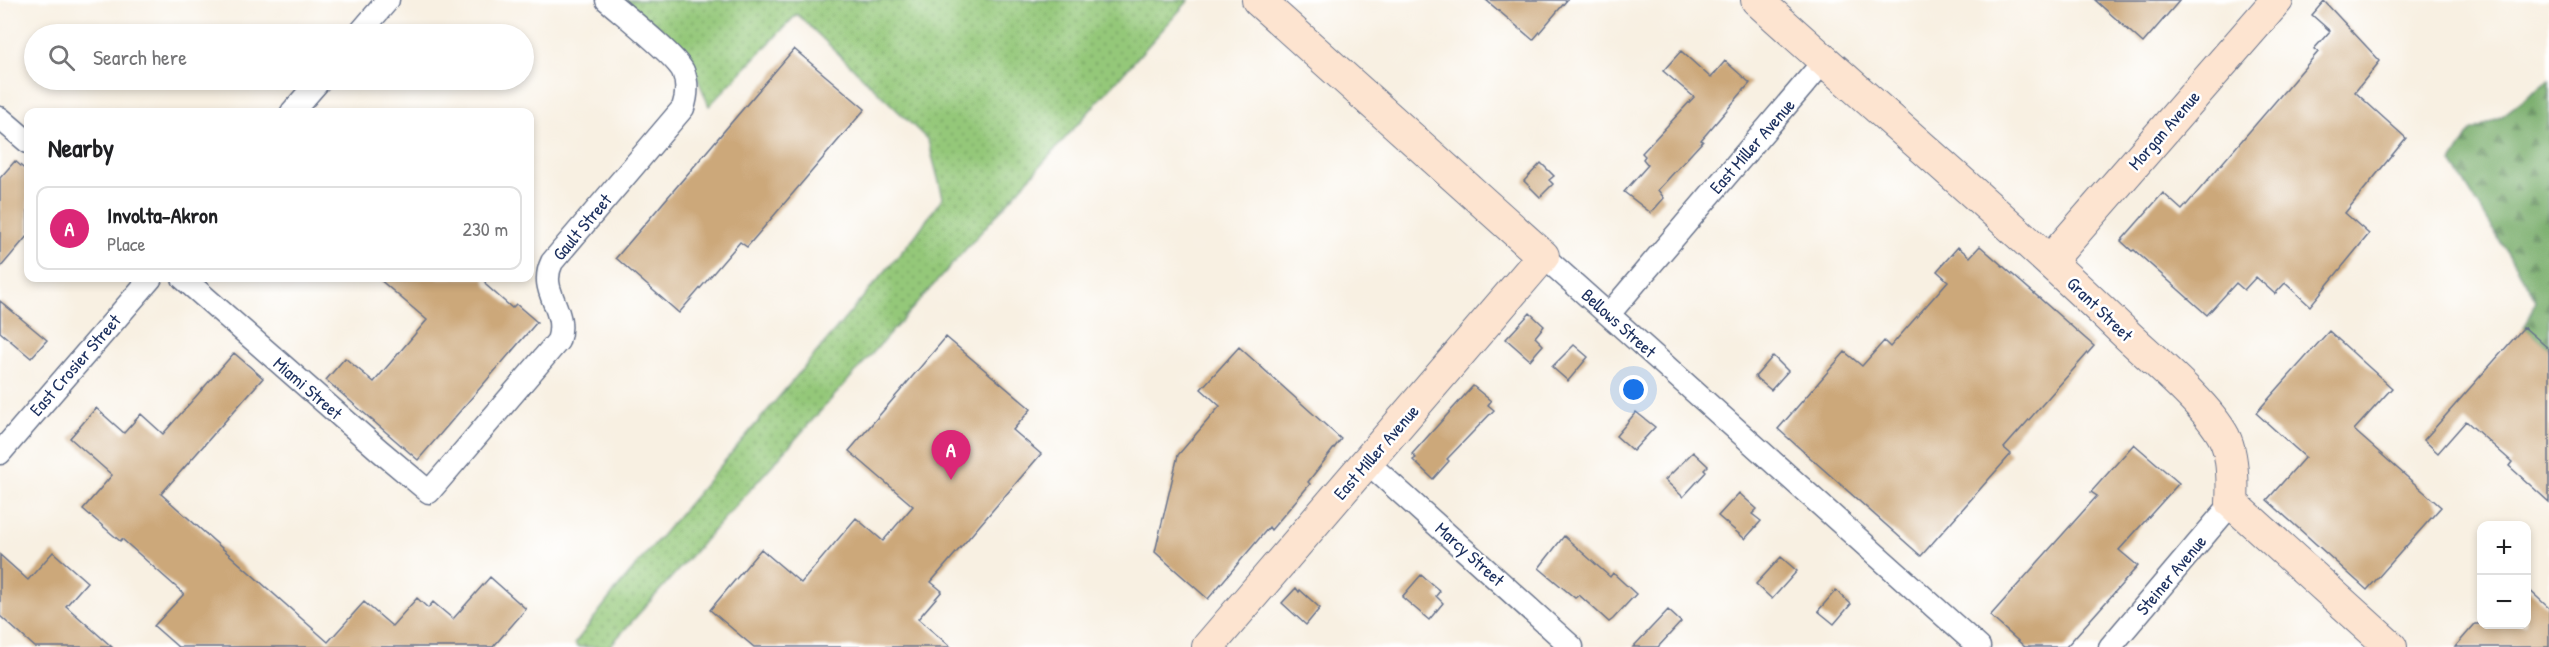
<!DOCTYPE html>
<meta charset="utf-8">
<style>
:root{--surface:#fff;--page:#f2f2f2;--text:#202124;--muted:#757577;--line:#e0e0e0;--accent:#db2777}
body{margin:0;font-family:"Patrick Hand",sans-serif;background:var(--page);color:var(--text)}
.controls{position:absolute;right:18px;bottom:18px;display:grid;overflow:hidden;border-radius:12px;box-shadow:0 3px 9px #0003}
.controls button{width:54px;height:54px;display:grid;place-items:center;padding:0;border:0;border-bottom:2px solid var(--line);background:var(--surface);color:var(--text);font:30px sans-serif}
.you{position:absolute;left:1634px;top:390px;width:21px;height:21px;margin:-15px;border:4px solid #fff;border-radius:50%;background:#1a73e8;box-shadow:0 0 0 9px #1a73e833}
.badge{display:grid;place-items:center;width:39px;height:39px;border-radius:50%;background:var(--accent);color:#fff;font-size:20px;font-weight:700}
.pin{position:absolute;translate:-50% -50px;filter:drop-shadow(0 2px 3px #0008)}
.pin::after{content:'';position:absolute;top:32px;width:21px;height:18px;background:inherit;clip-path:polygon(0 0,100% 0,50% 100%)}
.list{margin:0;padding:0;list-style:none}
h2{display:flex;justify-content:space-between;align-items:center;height:78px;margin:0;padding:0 24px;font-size:26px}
h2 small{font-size:20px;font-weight:400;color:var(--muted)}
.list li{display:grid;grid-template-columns:39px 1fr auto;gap:18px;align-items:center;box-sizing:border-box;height:84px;margin:0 12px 12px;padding:0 12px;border:2px solid var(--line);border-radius:12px}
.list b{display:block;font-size:22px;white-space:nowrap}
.list p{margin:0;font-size:20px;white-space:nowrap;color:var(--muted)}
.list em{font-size:20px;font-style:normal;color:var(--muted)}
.icon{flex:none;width:33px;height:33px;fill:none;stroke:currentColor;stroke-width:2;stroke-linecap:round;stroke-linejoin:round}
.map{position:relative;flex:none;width:2549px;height:647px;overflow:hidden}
.search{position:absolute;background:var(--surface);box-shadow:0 3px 9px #0003;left:24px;top:24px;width:510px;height:66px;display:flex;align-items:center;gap:15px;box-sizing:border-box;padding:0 21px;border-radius:33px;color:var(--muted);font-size:22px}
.panel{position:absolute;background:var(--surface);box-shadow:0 3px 9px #0003;left:24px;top:108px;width:510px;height:174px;border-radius:12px}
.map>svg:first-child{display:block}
.grass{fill:url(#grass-dots);stroke:#587c6c;stroke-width:1.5}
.forest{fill:url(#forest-firs);stroke:#496e64;stroke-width:1.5}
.building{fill:#cca87a}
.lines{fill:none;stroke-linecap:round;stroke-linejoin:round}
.street-casing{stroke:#68738c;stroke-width:25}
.secondary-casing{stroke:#68738c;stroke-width:34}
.street{stroke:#fff;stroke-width:22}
.secondary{stroke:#fde4d0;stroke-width:32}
.labels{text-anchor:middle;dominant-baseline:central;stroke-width:5;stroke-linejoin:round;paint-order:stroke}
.street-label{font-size:18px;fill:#1b2f5e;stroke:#fff}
</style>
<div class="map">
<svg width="2549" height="647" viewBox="0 0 2549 647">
<defs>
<pattern id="grass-dots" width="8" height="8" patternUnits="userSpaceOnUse" patternTransform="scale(1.5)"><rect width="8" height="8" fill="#94c879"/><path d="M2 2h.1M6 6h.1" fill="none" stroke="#78a366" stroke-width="1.8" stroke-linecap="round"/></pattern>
<pattern id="forest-firs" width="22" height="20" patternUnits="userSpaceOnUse" patternTransform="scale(1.5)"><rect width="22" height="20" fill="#77ac69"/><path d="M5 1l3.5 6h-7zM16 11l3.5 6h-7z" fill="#618c5a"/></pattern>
</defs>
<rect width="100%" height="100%" fill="#fff"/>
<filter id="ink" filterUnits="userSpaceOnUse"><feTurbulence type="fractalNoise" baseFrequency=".0167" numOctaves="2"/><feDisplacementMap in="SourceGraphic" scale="12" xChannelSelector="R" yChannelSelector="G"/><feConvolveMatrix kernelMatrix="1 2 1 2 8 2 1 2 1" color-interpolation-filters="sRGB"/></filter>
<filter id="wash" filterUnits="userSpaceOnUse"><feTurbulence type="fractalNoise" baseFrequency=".008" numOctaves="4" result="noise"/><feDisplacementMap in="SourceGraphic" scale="24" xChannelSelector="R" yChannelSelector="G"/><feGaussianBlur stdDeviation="1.35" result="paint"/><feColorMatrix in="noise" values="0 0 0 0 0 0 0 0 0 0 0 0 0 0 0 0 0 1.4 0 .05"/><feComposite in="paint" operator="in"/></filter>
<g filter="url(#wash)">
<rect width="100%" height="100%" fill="#f8f0e2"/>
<path class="grass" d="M624,0H1189L609,647H577L575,643L618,587L915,236L943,197L928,140L797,14L709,106L689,58Z"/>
<path class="forest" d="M2549,80V349L2524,327L2536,300L2452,162L2471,131L2502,116Z"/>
<g id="blocks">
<path class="building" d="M1486,0H1567L1533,40Z
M2095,0H2180L2143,43Z
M2324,1L2380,61L2355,92L2406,138L2345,213L2369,234L2310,306L2285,283L2275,294L2256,277L2244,290L2236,283L2207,315L2134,250L2132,251L2121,241L2163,193L2182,210L2318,52L2314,49L2330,31L2312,15Z
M794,49L865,109L747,247L740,242L679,313L616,258Z
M1681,51L1711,78L1725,61L1750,83L1701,140L1703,141L1658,190L1664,198L1651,213L1624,192L1648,165L1643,159L1645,156L1642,153L1694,97L1663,71Z
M15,161L28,172V235L0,268V178Z
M1541,163L1554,176L1549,180L1553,184L1540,197L1524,181Z
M1980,246L2094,346L2004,448L2011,454L1921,556L1778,429L1845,352L1862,366L1884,341L1890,347L1948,281L1937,271L1958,247L1970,257Z
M378,278H484L486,285L512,308L516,304L537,322L418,460L326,380L345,358L374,382L427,320Z
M0,301L47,340L31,358L0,332Z
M1530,313L1544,326L1535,337L1543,345L1530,360L1506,339Z
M2524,327L2549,349V502L2509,466L2512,462L2466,421L2438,453L2424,440Z
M2329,331L2392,388L2354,430L2441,507L2367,590L2267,500L2305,457L2256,413Z
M946,337L1031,409L1013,430L1041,454L931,582L942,591L918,619L951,647H754L710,610L761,549L801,583L856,518L883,541L913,506L849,451Z
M1574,345L1588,357L1568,381L1552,367Z
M1239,347L1341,439L1308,482L1310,484L1271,530L1269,527L1208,599L1155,552L1178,455L1220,406L1201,389Z
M234,353L263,378L161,494L328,642L364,602L392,626L417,598L428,608L433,602L453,619L490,577L526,609L493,647H178L154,626L184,594L122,539L120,541L83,509L112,475L70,438L96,408L124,433L141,414L163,434Z
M1773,356L1788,371L1771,390L1755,377Z
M1473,386L1491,401L1488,405L1494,410L1447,459L1449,461L1433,479L1413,460L1416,458L1412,454Z
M1636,412L1655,427L1633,451L1616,436Z
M2134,444L2179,483L2119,550L2138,566L2066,647H2025L1990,616L2097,496L2091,492Z
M1693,452L1708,466L1704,470L1706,472L1683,497L1665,480Z
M1739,493L1757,509L1752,514L1761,521L1745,539L1718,516Z
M1564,536L1610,577L1613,573L1636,594L1613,619L1609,622L1579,595L1575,598L1539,568Z
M53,552L87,582L66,606L112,647H35L0,616V555L28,580Z
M1781,557L1797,571L1772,599L1756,584Z
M1421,575L1440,591L1436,596L1443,603L1429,620L1402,597Z
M2526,587L2549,608V647H2455L2475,624H2526Z
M1296,588L1299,592L1300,590L1320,608L1306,625L1282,603Z
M1836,590L1851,604L1834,624L1818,611Z
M1668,610L1681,622L1658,647H1633Z"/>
</g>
</g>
<g filter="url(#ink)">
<use href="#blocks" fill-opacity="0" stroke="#68738c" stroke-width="1.5"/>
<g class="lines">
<g class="street-casing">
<path id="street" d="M359,34L388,0
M292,112L320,80
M0,118L28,142
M1543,256L1979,647
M183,278L379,450L429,492L558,341C569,308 537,293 552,262L683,108C687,96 688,83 683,71C675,55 623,14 607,0
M1609,314L1824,61
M0,453L151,278
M1367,462L1572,647
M2110,647L2232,503"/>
</g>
<g class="secondary-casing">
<path id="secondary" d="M1757,0C1879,111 2005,217 2124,332C2152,359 2206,403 2224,437C2233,454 2233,484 2232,503L2391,647
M2050,261L2277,0
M1208,647L1543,256L1258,0"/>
</g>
<use href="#street" class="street"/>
<use href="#secondary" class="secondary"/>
</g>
</g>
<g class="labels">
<g class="street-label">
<text transform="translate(2164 130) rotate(-49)">Morgan Avenue</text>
<text transform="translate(1752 146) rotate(-49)">East Miller Avenue</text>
<text transform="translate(582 227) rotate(-50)">Gault Street</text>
<text transform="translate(2100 309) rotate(44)">Grant Street</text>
<text transform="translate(1619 323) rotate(42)">Bellows Street</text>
<text transform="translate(75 365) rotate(-49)">East Crosier Street</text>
<text transform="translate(308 388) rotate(41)">Miami Street</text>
<text transform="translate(1376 452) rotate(-49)">East Miller Avenue</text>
<text transform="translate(1470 554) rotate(42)">Marcy Street</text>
<text transform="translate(2171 575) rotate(-50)">Steiner Avenue</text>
</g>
</g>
</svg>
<div class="controls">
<button>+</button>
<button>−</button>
</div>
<div class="you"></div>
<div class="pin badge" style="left:951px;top:480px">A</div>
<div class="search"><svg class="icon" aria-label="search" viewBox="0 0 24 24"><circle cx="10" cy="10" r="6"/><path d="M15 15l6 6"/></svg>Search here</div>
<section class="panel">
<h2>Nearby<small></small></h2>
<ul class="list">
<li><span class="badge">A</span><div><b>Involta-Akron</b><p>Place</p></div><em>230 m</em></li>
</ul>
</section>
</div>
